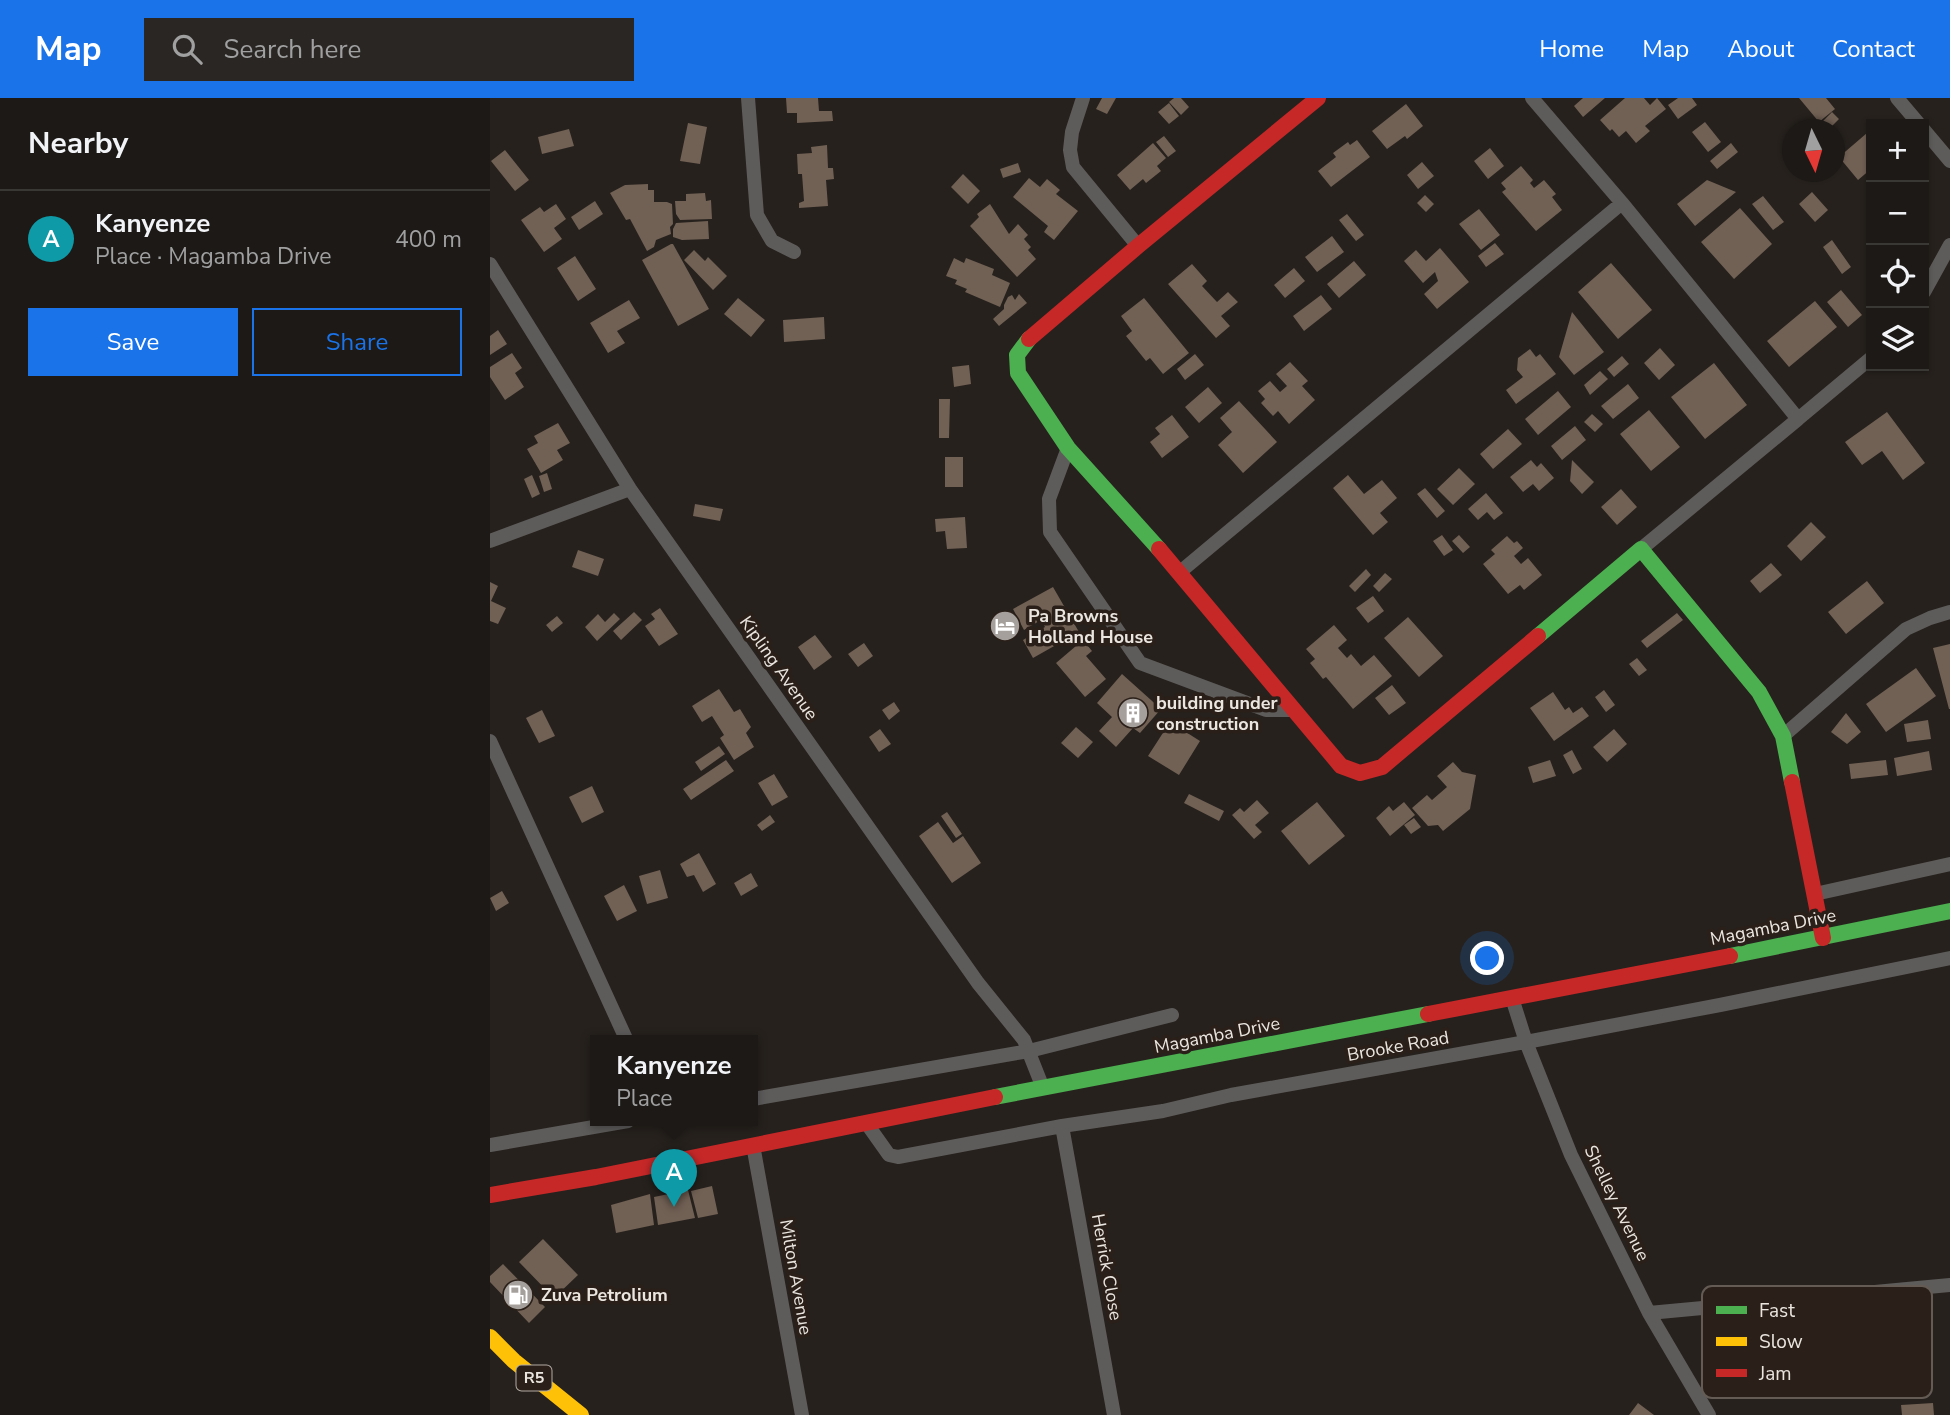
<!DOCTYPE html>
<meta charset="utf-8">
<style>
:root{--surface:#1c1916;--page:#292623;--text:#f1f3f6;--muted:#a0a0a1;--line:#3a3835;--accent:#1a73e8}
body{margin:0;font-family:"Nunito Sans",sans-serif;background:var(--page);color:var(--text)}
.controls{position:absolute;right:21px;top:21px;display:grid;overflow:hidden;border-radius:0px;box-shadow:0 2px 5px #0004}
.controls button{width:63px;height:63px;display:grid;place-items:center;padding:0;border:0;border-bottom:2px solid var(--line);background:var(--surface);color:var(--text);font:35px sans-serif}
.compass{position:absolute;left:1292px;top:21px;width:63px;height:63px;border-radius:50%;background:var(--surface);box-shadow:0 2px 5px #0004;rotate:175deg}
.you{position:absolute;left:998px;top:861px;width:24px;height:24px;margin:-18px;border:5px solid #fff;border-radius:50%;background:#1a73e8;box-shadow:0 0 0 10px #1a73e833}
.badge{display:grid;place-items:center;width:46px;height:46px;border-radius:50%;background:var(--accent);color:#fff;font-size:23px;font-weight:700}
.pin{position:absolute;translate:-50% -58px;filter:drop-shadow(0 2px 4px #0008)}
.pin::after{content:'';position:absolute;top:37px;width:24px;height:21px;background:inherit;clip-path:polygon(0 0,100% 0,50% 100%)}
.popup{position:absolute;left:100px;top:937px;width:168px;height:91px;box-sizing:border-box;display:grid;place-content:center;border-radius:0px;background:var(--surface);filter:drop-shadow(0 2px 5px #0005);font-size:23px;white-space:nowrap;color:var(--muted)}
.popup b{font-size:26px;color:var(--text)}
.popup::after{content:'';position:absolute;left:50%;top:100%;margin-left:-14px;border:14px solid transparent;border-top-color:var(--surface)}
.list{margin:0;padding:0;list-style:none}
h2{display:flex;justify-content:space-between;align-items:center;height:91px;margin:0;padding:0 28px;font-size:30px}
h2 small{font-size:23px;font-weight:400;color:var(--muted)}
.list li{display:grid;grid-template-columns:46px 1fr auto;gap:21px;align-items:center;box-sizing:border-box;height:98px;padding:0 28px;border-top:2px solid var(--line)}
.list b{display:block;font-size:26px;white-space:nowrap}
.list p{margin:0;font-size:23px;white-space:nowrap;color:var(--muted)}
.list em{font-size:23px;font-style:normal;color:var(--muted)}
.actions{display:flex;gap:14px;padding:21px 28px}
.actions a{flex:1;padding:16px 0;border:2px solid var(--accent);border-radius:0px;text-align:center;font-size:24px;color:var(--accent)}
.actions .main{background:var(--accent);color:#fff}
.icon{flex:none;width:38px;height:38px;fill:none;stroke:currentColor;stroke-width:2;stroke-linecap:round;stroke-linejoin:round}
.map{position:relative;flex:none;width:1460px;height:1317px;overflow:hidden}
header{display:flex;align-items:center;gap:42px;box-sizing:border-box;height:98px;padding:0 35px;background:var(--accent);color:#fff}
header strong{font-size:33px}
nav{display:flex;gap:38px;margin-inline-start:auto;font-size:24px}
.search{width:490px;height:63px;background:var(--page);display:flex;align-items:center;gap:18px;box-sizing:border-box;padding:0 24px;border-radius:0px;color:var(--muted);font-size:26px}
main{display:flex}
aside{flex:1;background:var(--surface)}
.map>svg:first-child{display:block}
.building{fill:#716054}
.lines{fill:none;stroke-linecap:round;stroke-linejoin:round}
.street{stroke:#5e5c5b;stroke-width:14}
.fast{stroke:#4caf50;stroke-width:16}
.slow{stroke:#ffc107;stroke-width:16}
.jam{stroke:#c62828;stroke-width:16}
.labels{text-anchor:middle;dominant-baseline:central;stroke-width:7;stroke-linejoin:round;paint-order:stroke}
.shield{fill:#2a2019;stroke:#b1aaa4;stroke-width:2}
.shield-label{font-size:16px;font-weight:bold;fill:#ebe5e0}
.poi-label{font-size:18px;font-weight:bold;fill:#ebe5e0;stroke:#2a2019;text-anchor:start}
.street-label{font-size:18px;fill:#ebe5e0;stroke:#2a2019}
.key{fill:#2a2019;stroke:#645b55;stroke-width:2}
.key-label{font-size:19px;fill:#ebe5e0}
</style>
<header>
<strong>Map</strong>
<div class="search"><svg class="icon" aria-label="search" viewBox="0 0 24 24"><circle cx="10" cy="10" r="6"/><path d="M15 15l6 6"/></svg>Search here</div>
<nav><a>Home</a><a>Map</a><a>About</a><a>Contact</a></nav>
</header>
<main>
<aside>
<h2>Nearby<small></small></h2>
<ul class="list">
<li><span class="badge" style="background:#0f9aa8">A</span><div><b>Kanyenze</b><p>Place · Magamba Drive</p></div><em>400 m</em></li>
</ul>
<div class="actions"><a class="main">Save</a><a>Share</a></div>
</aside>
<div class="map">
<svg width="1460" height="1317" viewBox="0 0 1460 1317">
<rect width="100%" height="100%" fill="#26211d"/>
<path class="building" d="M296,0H328L329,13H342L343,23L307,25V15H297Z
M612,0H626L617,16L606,11Z
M684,0H691L699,9L691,17L679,4Z
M1093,0H1115L1093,19L1084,8Z
M1135,0H1154L1160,7L1167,0L1176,11L1155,28L1160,33L1146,45L1136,33L1129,39L1122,31L1120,33L1110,22Z
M1188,0H1202L1207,7L1188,21L1178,7Z
M1309,0H1336L1345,11L1329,24Z
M679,5L689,18L679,26L668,14Z
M916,6L933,28L917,41L915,38L897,51L882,33Z
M1342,14L1349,21L1338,32H1335L1330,26Z
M1215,24L1231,44L1218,54L1202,34Z
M198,25L217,29L210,66L190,63Z
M79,31L84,48L52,56L48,39Z
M1377,35L1381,41V71L1368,82L1349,59Z
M674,38L686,53L678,59L666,44Z
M867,42L880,59L841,89L828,73L846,59L843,55L858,44L860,47Z
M663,45L676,60L667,68L671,73L656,85L653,81L640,92L627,77Z
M1241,45L1248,54L1227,71L1220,63Z
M337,47L338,70H343L344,81L336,82L338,108L309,110V105L314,103L312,76H308L307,56L322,55L321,49Z
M1000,50L1014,68L998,81L984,63Z
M15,52L39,82L25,93L1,63Z
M932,64L944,78L928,91L917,77Z
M528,65L531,74L513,80L510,71Z
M1031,68L1043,82L1040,85L1044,90L1054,82L1066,96L1062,99L1072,112L1046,133L1012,94L1016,91L1011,85Z
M473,76L490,93L478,106L461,89Z
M539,80L550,89L557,81L570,92L566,96L588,113L564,142L554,134L558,128L523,99Z
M1217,82L1246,94L1205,128L1187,106Z
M158,86V92H164V104H177L182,106L183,126L180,129L181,136L166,142L164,149L157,153L140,121L136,122L120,95L135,87Z
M1322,94L1338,112L1325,124L1309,106Z
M215,95L216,103L221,102L222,121L190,122L186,116L185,103H196V96Z
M935,97L944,106L936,114L927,105Z
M1273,98L1294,124L1283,132L1262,106Z
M105,103L113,116L89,132L81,119Z
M66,106L76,121L64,130L72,141L54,154L31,122L50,109L54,114Z
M500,106L519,136L528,126L538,137L534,141L541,149L538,152L546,161L527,179L480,128L489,119L487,116Z
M1250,110L1282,146L1244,181L1211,144Z
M989,111L1010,137L991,152L969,126Z
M857,116L874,137L866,143L849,122Z
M218,123L219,141L192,142L183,139V131L186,125Z
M842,138L854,154L827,174L815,159Z
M1342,142L1361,169L1352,176L1333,149Z
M1005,145L1014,156L996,169L988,158Z
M181,146H183L219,211L188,228L152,162Z
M950,150L979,184L947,211L934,196L948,183L945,174L933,185L914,163L926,152L936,163Z
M204,152L215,163L218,159L237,178L223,192L194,162Z
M85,158L106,191L88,203L67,170Z
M464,160L474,165L476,160L504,171L502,177L520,185L510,209L475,194L477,191L465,186L467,182L456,178Z
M864,163L876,177L849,200L837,186Z
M1121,165L1162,212L1128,241L1088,194Z
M702,166L717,183L712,188L727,204L738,194L748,204L731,218L740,228L726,240L678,186Z
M804,170L815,183L795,200L784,187Z
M1351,192L1372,217L1358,229L1337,204Z
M529,196L537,205L509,228L503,221L514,211V207L518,199L522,197L525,202Z
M831,197L842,211L814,233L803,218Z
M248,200L275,222L261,239L234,216Z
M654,200L699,255L673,276L660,260L656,263L636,238L642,233L631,218Z
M139,202L150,220L127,233L135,245L118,255L100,225Z
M1325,203L1347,229L1299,269L1277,243Z
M1082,214L1114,254L1084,277L1069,259Z
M334,219L335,241L294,244L293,222Z
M8,232L17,246L0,257V238Z
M1170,250L1185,267L1169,282L1154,265Z
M1040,251L1046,259L1050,256L1066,276L1026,306L1016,292L1033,279L1027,272L1028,260Z
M22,255L32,270L25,275L34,289L15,302L0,279V269Z
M705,256L714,267L695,282L687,271Z
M1132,258L1139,266L1124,279L1117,271Z
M800,264L818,283L812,288L825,302L799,326L788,313L783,318L771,305L775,301L768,293L780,283L790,294L797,288L786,276Z
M1224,265L1257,307L1215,341L1181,299Z
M479,267L481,286L464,289L462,269Z
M1110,273L1118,281L1100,297L1094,287Z
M1138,286L1149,300L1123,321L1111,308Z
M718,289L732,305L709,325L695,309Z
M1068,293L1081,309L1048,337L1035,321Z
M449,301H460L459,340H449Z
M749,303L787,344L753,375L728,347L742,334L730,320Z
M1159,312L1190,349L1161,373L1130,336Z
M1397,314L1435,365L1413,382L1392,353L1372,367L1355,344Z
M1102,316L1113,326L1105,334L1094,324Z
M682,317L699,339L672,360L660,344L670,336L665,330Z
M68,325L80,345L67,352L73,362L51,375L37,351L48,345L44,338Z
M1085,328L1096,342L1072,362L1061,348Z
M1018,331L1032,346L1003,371L990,356Z
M455,359H473V389H455Z
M1041,362L1047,369L1051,365L1064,380L1049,393L1043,386L1033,394L1020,379Z
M1082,362L1104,384L1092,396L1080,383Z
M969,370L985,386L963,407L947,391Z
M57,375L62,391L54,394L49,378Z
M42,377L50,396L42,400L34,381Z
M858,377L874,396L892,382L907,400L890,415L898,424L883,437L843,390Z
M935,390L955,413L947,420L927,396Z
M1131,391L1147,409L1127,427L1111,409Z
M996,395L1013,415L1004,422L997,414L988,422L978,411Z
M205,406L233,411L230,423L203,418Z
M475,419L477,450L457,451L455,433L446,434L445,421Z
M1321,424L1336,439L1311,463L1297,448Z
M952,437L963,452L954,458L943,443Z
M969,437L980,449L973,455L962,443Z
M1017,438L1024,445L1027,443L1033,450L1024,458L1031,466L1038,460L1052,477L1034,492L1030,487L1018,496L993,466L1005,456L1001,452Z
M88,452L114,461L108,478L82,469Z
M1281,465L1292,477L1270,495L1260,483Z
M876,471L881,477L865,494L859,488Z
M895,475L902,481L889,494L883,488Z
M1377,483L1394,505L1356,536L1338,514Z
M0,484L8,488L1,503L16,510L8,526L0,523Z
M563,489L589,534L543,560L533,542L555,529L551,522L534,532L523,511Z
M883,498L894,513L878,525L866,510Z
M170,510L188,536L169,548L155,528L165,521L161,516Z
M144,514L152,522L131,542L123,533Z
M124,515L130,521L107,543L95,529L108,516L115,524Z
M1187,515L1193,522L1157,550L1151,543Z
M67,518L73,525L62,534L56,527Z
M918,519L953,558L929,579L894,540Z
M844,527L857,542L848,550L857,560L861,556L871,568L884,557L902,578L863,611L836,579L833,581L820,565L825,561L816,551Z
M325,537L342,559L324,572L308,549Z
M593,542L602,553L596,558L616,581L595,599L566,565Z
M374,545L383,558L368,569L358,556Z
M1460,546V611H1459L1443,550Z
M1147,560L1157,572L1149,578L1139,566Z
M1426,570L1446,598L1396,634L1376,606Z
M632,576L671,611L650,635L643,630L626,649L609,633L622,619L607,605Z
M902,587L916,605L899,617L885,600Z
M229,591L244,614L250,611L261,629L256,635L264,649L244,662L230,640L234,637L222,618L212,624L202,608Z
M1114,592L1125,607L1116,614L1105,599Z
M1063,594L1075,612L1079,609L1083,615L1092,609L1099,618L1064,643L1040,610Z
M404,604L410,613L399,622L392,612Z
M52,612L65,638L49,645L36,620Z
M1356,615L1371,634L1357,646L1341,634Z
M1438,622L1441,641L1417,644L1414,626Z
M680,624L710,643L689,677L658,658Z
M586,629L603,644L588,660L571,645Z
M390,631L401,646L389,654L379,639Z
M1124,631L1137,646L1117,664L1103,649Z
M229,648L235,656L211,673L205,664Z
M1082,652L1092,671L1083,676L1073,657Z
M1439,653L1442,672L1407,678L1404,660Z
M236,662L244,673L201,702L193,691Z
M1060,662L1066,678L1043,685L1038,669Z
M1396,662L1398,677L1361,681L1359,666Z
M963,664L972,674L986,677L980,711L953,733L948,727L938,728L922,710L937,697L942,702L957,689L947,678Z
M284,676L298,699L282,708L268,685Z
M102,688L114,714L92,725L79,699Z
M699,696L734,713L729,723L694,705Z
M767,702L779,715L765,727L772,734L764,741L742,717L750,710L754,714Z
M827,704L855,738L819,767L791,733Z
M914,704L925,717L900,738L886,720L899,708L903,713Z
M457,714L472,736L466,740L451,718Z
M280,717L285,724L272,733L267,727Z
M924,720L931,729L921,736L914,727Z
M448,724L463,745L473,738L491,765L462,785L429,738Z
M209,755L226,786L213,794L204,777L197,779L190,766Z
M170,772L178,800L157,806L149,778Z
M261,775L268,788L251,798L244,785Z
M134,787L147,813L127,823L114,798Z
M12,793L19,805L6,813L0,800Z
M222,1088L228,1116L208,1120L201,1093Z
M198,1092L205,1120L168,1127L164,1099Z
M160,1096L164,1127L126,1135L121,1107Z
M53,1141L88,1177L64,1200L29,1164Z
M13,1166L55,1209L39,1225L0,1184V1178Z
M1148,1305L1164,1317H1139Z
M1443,1305L1444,1317H1412L1411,1307Z"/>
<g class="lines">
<path class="street" d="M258,0L267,117L282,143L304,154
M593,0L582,34L580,52L583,69L648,148
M1042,0L1132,105L1308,321L1151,451
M1407,0L1429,26
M1434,32L1460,63
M0,166L140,391L488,885L534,942L553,990
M1434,194L1460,147
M1308,321L1381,260
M578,350L559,401L560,434L650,565L776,612H804
M0,443L140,391
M690,474L1132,105
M1293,638L1416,531L1440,520L1460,514
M0,643L137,943
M1325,796L1460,766
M1022,900L1036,944L1081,1057L1159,1215L1219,1317
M263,1001L539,953L682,917
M377,1026L399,1057L408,1059L572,1028L673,1013L741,997L1036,944L1230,907L1460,860
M572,1028L624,1317
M0,1047L138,1023
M263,1047L312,1317
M1159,1215L1460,1187"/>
<path class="fast" d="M539,241L527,257L528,275L578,350L669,451
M1048,538L1151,451L1269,594L1293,638L1302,684
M1240,858L1460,813
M505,999L938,916"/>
<path class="slow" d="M0,1239L24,1263L91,1317"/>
<path class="jam" d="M539,241L648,148L828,0
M669,451L851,668L870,675L892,669L1048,538
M1302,684L1333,840
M938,916L1240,858
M0,1097L106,1079L505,999"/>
</g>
<defs>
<g id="hotel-disc" transform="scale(1.575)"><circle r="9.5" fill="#a6a09c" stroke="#2a2019"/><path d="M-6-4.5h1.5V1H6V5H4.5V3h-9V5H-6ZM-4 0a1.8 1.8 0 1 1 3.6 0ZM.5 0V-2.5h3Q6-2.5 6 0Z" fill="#fff"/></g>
<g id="building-disc" transform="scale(1.575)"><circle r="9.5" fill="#a6a09c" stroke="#2a2019"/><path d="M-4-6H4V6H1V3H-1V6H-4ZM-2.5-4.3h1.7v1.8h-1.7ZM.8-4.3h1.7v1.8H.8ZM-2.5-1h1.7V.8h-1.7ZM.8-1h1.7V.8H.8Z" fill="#fff"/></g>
<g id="fuel-disc" transform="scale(1.575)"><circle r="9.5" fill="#a6a09c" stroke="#2a2019"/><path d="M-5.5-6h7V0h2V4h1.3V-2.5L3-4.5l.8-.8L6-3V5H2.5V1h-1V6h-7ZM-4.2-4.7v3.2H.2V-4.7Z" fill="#fff"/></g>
</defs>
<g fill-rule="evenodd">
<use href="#hotel-disc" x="515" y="528"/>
<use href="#building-disc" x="643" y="615"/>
<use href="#fuel-disc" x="28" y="1197"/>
</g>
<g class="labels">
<rect class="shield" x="26.5" y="1267.5" width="35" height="25" rx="5"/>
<g class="shield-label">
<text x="44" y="1280">R5</text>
</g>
<g class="poi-label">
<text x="538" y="518">Pa Browns<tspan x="538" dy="21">Holland House</tspan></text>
<text x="666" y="605">building under<tspan x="666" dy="21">construction</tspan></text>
<text x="51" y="1197">Zuva Petrolium</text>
</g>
<g class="street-label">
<text transform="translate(289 570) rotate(55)">Kipling Avenue</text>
<text transform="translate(1283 829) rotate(-11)">Magamba Drive</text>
<text transform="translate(727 937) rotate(-11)">Magamba Drive</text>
<text transform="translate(908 948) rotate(-10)">Brooke Road</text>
<text transform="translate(1127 1105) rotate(64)">Shelley Avenue</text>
<text transform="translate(617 1169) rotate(80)">Herrick Close</text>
<text transform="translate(306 1179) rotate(80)">Milton Avenue</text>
</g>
</g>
<rect x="1212" y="1188" width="230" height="112" rx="10" class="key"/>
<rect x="1226" y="1208" width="31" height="8" fill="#4caf50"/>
<rect x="1226" y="1239" width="31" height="9" fill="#ffc107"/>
<rect x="1226" y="1271" width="31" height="8" fill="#c62828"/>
<g class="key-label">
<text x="1269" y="1219">Fast</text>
<text x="1269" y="1250">Slow</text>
<text x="1269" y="1282">Jam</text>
</g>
</svg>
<div class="controls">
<button>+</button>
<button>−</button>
<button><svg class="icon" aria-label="locate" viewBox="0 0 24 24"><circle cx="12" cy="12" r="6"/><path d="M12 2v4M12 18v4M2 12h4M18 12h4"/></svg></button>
<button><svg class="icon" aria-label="layers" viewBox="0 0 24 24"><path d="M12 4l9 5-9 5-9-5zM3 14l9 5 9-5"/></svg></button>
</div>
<svg class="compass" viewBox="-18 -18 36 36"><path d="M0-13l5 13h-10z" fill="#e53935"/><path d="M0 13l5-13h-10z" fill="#a0a0a1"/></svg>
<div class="you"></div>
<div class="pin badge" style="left:184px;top:1109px;background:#0f9aa8">A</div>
<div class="popup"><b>Kanyenze</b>Place</div>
</div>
</main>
